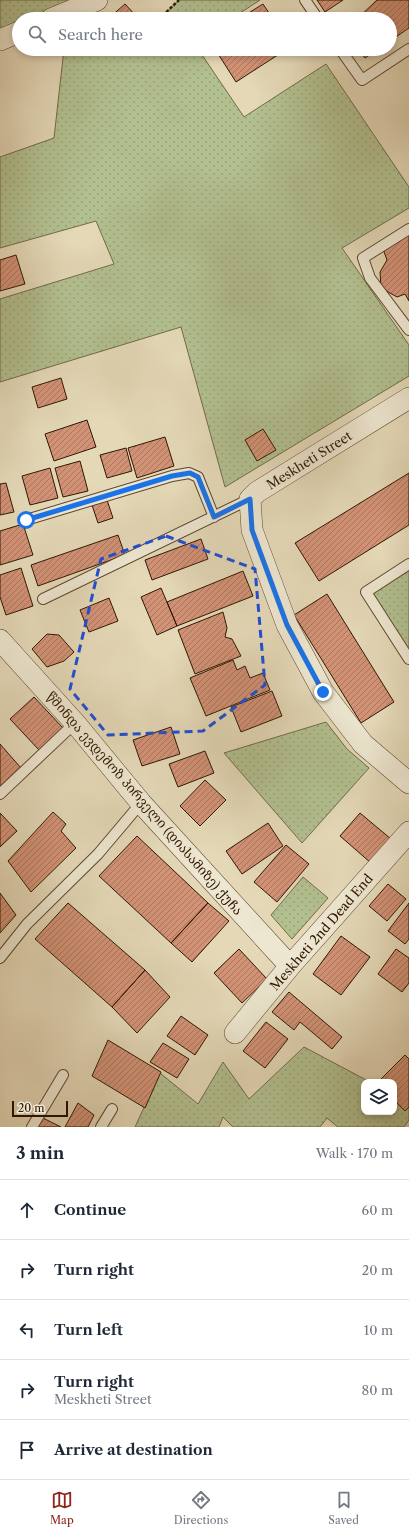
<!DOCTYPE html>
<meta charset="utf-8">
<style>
:root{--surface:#fff;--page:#f2f2f3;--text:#1f2937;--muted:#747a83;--line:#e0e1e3;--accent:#8f2418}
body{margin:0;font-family:"Libre Caslon Text","Noto Serif Georgian",serif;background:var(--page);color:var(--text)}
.controls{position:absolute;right:12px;bottom:12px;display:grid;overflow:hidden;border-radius:8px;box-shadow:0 2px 6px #0003}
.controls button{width:36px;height:36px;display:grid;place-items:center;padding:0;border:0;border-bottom:1px solid var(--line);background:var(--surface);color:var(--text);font:20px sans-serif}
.scale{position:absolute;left:12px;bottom:10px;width:56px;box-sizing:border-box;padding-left:4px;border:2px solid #301702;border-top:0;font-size:11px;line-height:14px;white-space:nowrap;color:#301702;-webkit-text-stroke:3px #ede6d0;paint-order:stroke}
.stop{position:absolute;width:12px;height:12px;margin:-9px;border:3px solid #1a73e8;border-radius:50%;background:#fff}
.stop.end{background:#1a73e8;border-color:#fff;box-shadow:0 1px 4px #0008}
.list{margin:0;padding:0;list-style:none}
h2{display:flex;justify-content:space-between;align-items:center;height:52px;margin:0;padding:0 16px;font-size:17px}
h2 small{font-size:13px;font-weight:400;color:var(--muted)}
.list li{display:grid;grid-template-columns:26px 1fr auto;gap:12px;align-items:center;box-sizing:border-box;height:60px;padding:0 16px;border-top:1px solid var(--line)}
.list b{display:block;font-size:15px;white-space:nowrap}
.list p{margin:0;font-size:13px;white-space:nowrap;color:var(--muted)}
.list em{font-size:13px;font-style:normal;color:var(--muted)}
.icon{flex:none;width:22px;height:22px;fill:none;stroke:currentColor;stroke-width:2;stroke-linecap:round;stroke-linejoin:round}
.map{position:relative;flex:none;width:409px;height:1127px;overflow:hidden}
.search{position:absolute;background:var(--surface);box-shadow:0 2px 6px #0003;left:12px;right:12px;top:12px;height:44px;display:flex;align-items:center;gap:10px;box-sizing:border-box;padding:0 14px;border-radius:22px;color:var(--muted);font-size:15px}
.sheet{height:352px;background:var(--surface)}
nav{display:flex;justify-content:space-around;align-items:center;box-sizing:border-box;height:56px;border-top:1px solid var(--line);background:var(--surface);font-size:11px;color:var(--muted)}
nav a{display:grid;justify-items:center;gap:2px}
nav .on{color:var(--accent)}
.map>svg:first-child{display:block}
.grass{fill:url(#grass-dots);stroke:#716b48}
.building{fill:url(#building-hatch);stroke:#301702}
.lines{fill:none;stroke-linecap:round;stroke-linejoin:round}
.lane-casing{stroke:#5d472f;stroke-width:12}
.street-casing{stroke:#5d472f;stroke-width:22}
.path{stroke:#301702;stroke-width:2.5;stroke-dasharray:3 2;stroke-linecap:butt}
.lane{stroke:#ede6d0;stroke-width:10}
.street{stroke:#ede6d0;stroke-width:21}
.route{stroke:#1a73e8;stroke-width:5}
.marked{fill:none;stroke:#1d4ed8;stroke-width:3;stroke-dasharray:8 5;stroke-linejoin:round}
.labels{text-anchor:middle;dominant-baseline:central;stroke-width:3;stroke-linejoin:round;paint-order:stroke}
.street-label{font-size:13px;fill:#301702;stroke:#ede6d0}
</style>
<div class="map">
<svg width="409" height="1127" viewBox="0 0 409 1127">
<defs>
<pattern id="grass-dots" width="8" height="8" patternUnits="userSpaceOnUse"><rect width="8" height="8" fill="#b2bf8f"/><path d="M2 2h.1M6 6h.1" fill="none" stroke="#99a37a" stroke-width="1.8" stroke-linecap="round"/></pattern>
<pattern id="building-hatch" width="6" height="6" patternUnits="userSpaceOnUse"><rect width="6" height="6" fill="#d29276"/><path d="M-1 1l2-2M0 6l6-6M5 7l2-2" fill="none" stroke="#ab765f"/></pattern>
</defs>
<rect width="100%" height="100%" fill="#e4d8b7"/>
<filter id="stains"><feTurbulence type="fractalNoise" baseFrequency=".005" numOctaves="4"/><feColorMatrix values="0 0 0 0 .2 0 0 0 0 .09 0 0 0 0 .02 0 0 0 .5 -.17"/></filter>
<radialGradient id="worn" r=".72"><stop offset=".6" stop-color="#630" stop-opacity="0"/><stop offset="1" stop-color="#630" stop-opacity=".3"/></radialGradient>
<path class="grass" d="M0,0H83L103,19H19V32L0,40Z
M179,0H260L231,19H159Z
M64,49H198L244,117L326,64L409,187V208L342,248L409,345V376L225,487L181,327L0,382V299L114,264L96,221L0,248V157L54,138Z
M409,564V659L366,592Z
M326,722L347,749L369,768L302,843L224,753Z
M303,877L328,898L292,939L271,915Z
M304,1047L370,1082H364V1112H394V1095L409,1102V1120L404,1127H338L327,1118L320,1127H233L223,1117L219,1127H135L160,1073L198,1104L223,1062L249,1099Z"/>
<path class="building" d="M317,0H343L325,12Z
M377,0H409V28L390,41V19H357Z
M125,4L139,19H110L109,18Z
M263,4L273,19H239Z
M215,49H287L236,82Z
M358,49H378L365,58Z
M409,233V301L405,294L397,297L381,288L380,272L387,260L383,249Z
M16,255L25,284L0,291V260Z
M61,378L67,399L38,408L32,387Z
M87,420L96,447L54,461L45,434Z
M263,429L276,450L257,461L245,440Z
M165,437L174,466L137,478L128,448Z
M126,448L132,471L107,478L100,455Z
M80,461L88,491L63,497L55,468Z
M50,468L58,498L30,505L22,476Z
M409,473V525L319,581L295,543Z
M6,483L14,512L0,515V484Z
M107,500L113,518L98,523L92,505Z
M23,524L33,555L0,565V531Z
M118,535L125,555L38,586L31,565Z
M201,539L208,559L152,580L145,560Z
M21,568L33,606L6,615L0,597V575Z
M243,571L253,596L177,626L167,602Z
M161,588L177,626L157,635L141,597Z
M327,594L394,702L361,723L294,615Z
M109,598L118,621L89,632L80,610Z
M223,612L227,628L225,637L232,639L241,656L195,674L178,630Z
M47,634L59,635L74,652L64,661L47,667L32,649Z
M233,660L237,670L245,666L250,678L263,673L270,690L206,716L190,678Z
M272,691L282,716L241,732L231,707Z
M34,697L63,728L39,750L10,719Z
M171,727L180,754L142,766L133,740Z
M0,744L21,768L0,787Z
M205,751L214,773L178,787L169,764Z
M205,780L226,800L200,826L180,806Z
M53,812L66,824L61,831L76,848L31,892L8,861Z
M0,813L17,831L0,847Z
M360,813L391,839L371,863L340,836Z
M268,823L283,846L242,874L226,851Z
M137,836L208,903L171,943L99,876Z
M286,845L309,864L277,902L254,882Z
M388,884L406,899L387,921L369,906Z
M0,893L16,915L0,933Z
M68,903L145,970L112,1007L35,939Z
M208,903L229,921L192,962L171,943Z
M409,903V939L405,944L388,931Z
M341,936L370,957L341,995L313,974Z
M239,949L267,979L242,1003L214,973Z
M396,949L409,958V983L402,992L378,974Z
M145,970L170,997L137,1033L112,1007Z
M289,992L342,1037L332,1049L300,1022L294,1030L272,1012Z
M181,1016L208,1035L195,1055L167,1036Z
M266,1022L288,1039L265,1068L243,1051Z
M108,1040L161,1072L145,1108L92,1076Z
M163,1043L189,1059L177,1078L150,1062Z
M405,1055L409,1059V1107L405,1111L394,1100V1082H378Z
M78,1103L94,1115L88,1127H65Z
M43,1118L61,1127H38Z"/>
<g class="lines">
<g class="lane-casing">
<path id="lane" d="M305,0L318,19
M340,49L362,80L409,49
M409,229L363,258L370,278L409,330
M26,520L172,476L189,473L198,477L214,517
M409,564L366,592L409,659
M43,599L250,499
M0,794L75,723
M0,958L27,924L98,854L141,803
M32,1127L63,1075
M101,1127L112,1109"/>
</g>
<g class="street-casing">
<path id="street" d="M51,19L97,0
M0,40L19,32
M409,398L257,492L250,499L252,530L287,625L323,692L363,744L409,783
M0,640L75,723L141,803L290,966
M235,1033L290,966L409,832"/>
</g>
<path class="path" d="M159,19L179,0"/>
<use href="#lane" class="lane"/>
<use href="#street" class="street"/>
</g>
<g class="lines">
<path class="route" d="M26,520L172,476L190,473L198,477L214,517L250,499L252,530L287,625L323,692"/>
</g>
<path class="marked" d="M166,536L255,569L265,685L203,731L108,735L70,689L101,559Z"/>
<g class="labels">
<g class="street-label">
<text transform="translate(309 460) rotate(-32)">Meskheti Street</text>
<text transform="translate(145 803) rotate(49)">წმინდა ევდემოზ პირველი (დიასამიზე) ქუჩა</text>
<text transform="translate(321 932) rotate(-49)">Meskheti 2nd Dead End</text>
</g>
</g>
<rect width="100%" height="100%" filter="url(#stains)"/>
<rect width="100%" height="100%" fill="url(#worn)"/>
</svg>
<div class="controls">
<button><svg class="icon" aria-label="layers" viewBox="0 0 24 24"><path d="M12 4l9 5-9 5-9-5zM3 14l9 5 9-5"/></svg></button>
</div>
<div class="scale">20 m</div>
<div class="stop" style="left:26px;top:520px"></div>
<div class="stop end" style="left:323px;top:692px"></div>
<div class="search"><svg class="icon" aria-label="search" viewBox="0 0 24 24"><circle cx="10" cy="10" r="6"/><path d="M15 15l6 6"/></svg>Search here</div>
</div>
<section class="sheet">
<h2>3 min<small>Walk · 170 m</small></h2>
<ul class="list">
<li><svg class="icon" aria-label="ahead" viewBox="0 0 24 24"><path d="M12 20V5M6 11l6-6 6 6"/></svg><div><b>Continue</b></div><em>60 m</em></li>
<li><svg class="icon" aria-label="right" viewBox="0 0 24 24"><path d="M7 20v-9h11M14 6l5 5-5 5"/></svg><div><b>Turn right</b></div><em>20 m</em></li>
<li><svg class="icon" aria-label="left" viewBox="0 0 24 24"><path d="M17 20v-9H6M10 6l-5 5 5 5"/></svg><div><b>Turn left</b></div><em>10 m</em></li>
<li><svg class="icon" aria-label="right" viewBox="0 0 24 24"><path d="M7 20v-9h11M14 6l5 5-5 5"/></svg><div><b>Turn right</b><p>Meskheti Street</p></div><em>80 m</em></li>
<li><svg class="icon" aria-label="arrive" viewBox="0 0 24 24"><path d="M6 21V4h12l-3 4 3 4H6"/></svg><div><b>Arrive at destination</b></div></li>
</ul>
</section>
<nav>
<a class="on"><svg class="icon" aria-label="map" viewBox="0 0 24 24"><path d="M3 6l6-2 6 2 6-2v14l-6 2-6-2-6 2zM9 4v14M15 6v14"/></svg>Map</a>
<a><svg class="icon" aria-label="directions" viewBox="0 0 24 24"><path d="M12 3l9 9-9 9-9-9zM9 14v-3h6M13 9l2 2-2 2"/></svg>Directions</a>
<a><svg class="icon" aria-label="saved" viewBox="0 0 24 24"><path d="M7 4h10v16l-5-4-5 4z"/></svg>Saved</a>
</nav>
